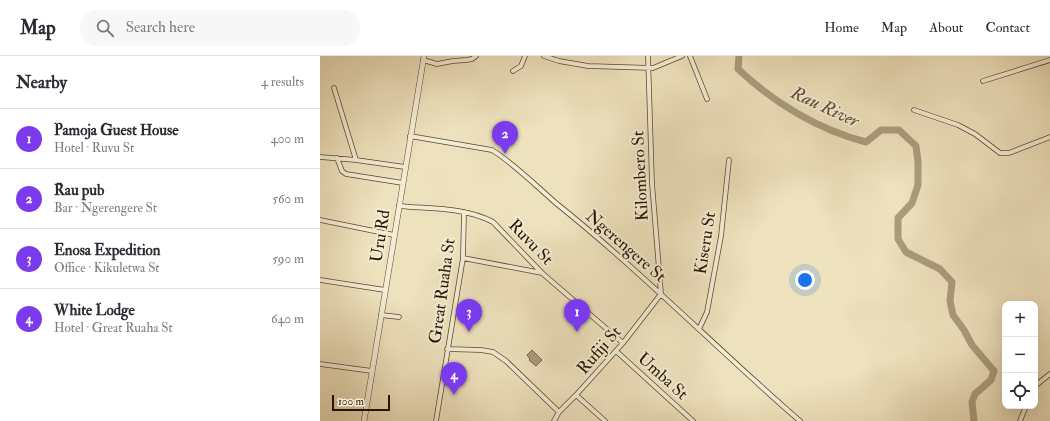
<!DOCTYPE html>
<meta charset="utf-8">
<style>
:root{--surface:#fff;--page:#f7f7f7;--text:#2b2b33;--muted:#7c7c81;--line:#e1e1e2;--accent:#7c3aed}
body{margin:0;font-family:"IM FELL Double Pica",serif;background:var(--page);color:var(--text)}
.controls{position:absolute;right:12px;bottom:12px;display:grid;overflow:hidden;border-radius:8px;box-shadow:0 4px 16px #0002}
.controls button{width:36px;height:36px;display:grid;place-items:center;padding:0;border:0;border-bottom:1px solid var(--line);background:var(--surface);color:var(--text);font:20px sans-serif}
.scale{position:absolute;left:12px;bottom:10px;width:58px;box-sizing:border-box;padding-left:4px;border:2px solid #261600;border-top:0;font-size:11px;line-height:14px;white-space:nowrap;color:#261600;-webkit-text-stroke:3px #f4ecd4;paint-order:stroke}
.you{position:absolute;left:485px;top:224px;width:14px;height:14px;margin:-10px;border:3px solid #fff;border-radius:50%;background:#1a73e8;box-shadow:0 0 0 6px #1a73e833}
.badge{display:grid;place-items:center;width:26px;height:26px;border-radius:50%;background:var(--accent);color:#fff;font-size:13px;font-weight:700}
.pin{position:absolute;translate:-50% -33px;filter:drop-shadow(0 1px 2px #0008)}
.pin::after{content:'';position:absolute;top:21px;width:14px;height:12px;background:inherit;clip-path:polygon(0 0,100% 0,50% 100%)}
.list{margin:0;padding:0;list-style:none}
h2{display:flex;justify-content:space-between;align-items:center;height:52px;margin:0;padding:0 16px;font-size:17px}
h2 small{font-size:13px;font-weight:400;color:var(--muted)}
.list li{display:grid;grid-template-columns:26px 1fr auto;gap:12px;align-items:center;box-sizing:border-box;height:60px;padding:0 16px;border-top:1px solid var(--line)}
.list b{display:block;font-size:15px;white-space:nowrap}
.list p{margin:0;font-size:13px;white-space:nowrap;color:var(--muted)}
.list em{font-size:13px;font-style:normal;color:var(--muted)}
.icon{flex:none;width:22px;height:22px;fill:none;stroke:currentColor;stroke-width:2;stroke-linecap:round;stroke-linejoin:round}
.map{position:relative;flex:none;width:730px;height:365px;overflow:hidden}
header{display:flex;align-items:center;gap:24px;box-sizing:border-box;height:56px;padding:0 20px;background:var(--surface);border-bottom:1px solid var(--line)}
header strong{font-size:19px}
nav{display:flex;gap:22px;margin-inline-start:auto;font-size:14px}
.search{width:280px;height:36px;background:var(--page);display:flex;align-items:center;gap:10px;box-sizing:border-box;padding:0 14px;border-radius:22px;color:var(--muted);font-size:15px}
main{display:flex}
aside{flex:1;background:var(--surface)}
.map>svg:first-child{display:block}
.water{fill:#aa9c7d;stroke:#75664b}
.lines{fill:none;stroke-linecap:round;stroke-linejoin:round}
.river{stroke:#aa9c7d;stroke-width:7}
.minor-casing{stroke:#58492f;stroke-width:5.5}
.tertiary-casing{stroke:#58492f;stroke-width:6}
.minor{stroke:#f4ecd4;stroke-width:4}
.tertiary{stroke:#f4ecd4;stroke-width:5}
.labels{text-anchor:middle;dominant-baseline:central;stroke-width:4;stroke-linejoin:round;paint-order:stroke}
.street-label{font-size:17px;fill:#261600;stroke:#f4ecd4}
.water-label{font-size:18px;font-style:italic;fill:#5b4c32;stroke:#f4ecd4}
</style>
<header>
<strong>Map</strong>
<div class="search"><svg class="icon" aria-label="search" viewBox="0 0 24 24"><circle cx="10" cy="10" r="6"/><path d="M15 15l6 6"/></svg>Search here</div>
<nav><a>Home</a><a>Map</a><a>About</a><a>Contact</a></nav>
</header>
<main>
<aside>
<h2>Nearby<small>4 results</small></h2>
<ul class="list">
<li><span class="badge">1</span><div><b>Pamoja Guest House</b><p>Hotel · Ruvu St</p></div><em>400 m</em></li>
<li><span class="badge">2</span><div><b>Rau pub</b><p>Bar · Ngerengere St</p></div><em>560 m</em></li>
<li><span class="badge">3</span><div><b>Enosa Expedition</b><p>Office · Kikuletwa St</p></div><em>590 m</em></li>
<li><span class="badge">4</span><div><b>White Lodge</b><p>Hotel · Great Ruaha St</p></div><em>640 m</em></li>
</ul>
</aside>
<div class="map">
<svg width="730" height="365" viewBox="0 0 730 365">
<rect width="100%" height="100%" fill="#eee1bd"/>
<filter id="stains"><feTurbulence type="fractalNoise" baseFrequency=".005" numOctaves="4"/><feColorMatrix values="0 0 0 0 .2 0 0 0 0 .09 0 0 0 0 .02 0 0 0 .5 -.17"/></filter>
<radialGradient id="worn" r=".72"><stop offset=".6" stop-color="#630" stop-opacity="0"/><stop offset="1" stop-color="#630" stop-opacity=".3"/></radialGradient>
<path class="water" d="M212,294L222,304L216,310L209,304L210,303L207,299Z"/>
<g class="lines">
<path class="river" d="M419,0L418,13C454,47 499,74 546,86L561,74H579L596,90L598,106V129L592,147L578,162V183L586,196L620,213L632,226L630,245L633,259L644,274L652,289L674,315L671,324L655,338L652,346L654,365"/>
<g class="minor-casing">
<path id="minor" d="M224,0L239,5L268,10L333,12L362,0
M370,0L387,43
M103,4L117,8L133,5L146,4L152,3L156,0
M193,15L201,10L205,0
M663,25L730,4
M14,32L36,104
M594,54L638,69L655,78L680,97H689L730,81
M90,80L172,94C196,109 216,130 237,148C322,216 398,294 480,365
M0,101L36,104L85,111
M17,102L22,115L26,118L83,127
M79,150C110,153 145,151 173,166L222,217L303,287
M0,164L74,179
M143,202L222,217
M0,224L65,234
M61,259L79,261
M379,273L387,256L401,180L409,104
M127,293L161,294L173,296L186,305L239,356
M296,295L373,365
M0,308L52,315
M715,330L730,318
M256,339L285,365
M116,365L143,202L144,156
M234,365L239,356L256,339L303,287L341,238L332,127L328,0
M700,365L706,350"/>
</g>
<g class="tertiary-casing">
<path id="tertiary" d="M44,365L104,0"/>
</g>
<use href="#minor" class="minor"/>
<use href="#tertiary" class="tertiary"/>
</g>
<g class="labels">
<g class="street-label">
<text transform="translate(320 120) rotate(-93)">Kilombero St</text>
<text transform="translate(60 180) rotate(-81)">Uru Rd</text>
<text transform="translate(211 186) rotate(46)">Ruvu St</text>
<text transform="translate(385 187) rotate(-81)">Kiseru St</text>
<text transform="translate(306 190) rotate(41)">Ngerengere St</text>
<text transform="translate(122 235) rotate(-82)">Great Ruaha St</text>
<text transform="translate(279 294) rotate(-49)">Rufiji St</text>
<text transform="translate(343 320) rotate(42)">Umba St</text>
</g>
<g class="water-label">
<text transform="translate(505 51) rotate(25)">Rau River</text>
</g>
</g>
<rect width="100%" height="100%" filter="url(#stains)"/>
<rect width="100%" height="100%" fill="url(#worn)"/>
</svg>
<div class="controls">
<button>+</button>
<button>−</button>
<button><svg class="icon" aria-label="locate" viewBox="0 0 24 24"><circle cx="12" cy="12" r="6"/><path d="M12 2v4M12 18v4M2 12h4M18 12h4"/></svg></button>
</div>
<div class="scale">100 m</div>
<div class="you"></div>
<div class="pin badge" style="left:257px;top:276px">1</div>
<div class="pin badge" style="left:185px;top:98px">2</div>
<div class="pin badge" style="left:149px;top:276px">3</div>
<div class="pin badge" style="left:134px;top:339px">4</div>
</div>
</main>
